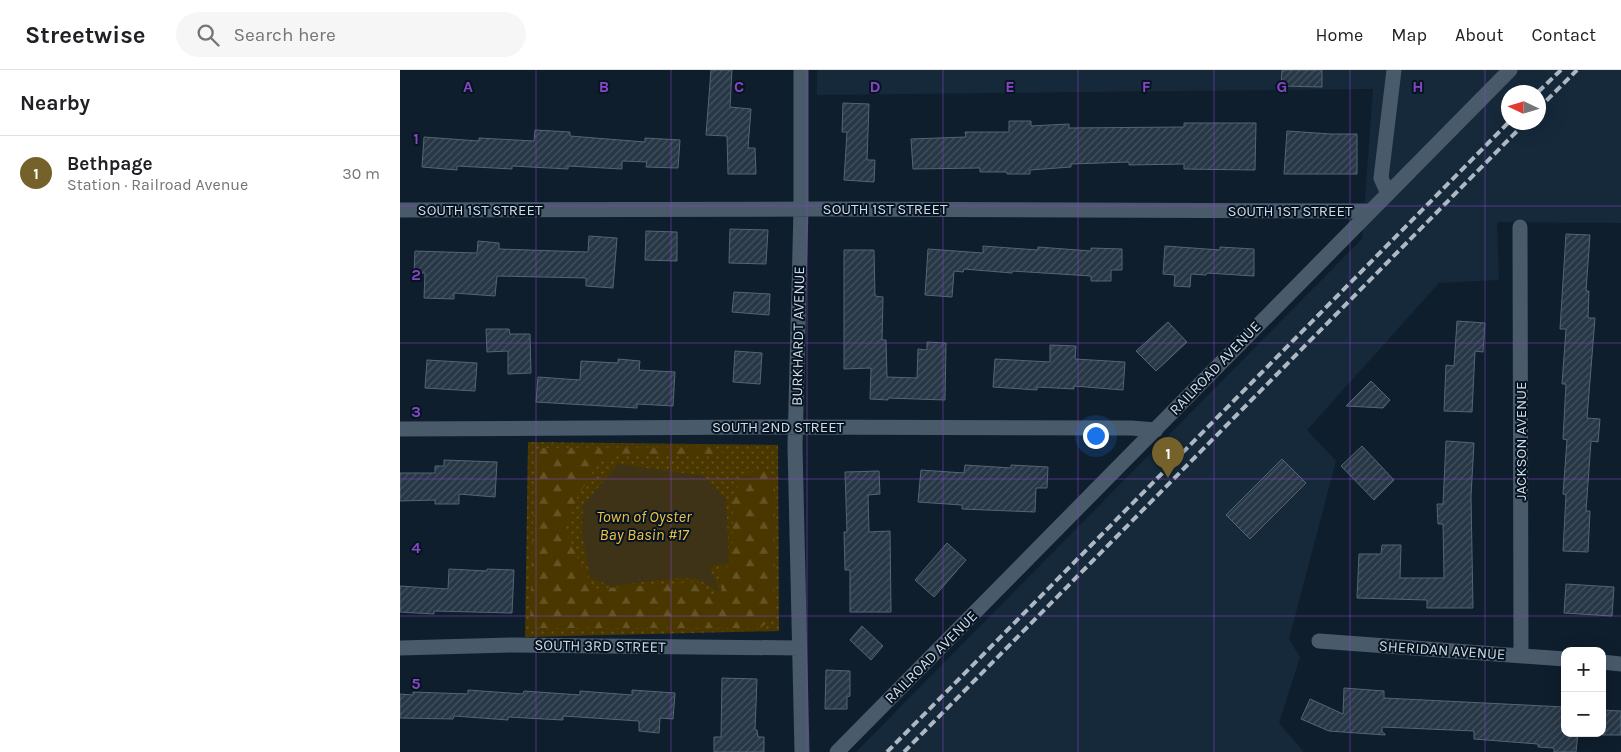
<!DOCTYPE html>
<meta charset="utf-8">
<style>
:root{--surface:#fff;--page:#f6f6f6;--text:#202124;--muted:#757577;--line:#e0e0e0;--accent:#75622b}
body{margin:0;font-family:Karla,sans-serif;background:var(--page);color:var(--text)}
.controls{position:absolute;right:15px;bottom:15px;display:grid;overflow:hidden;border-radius:10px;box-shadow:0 5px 20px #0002}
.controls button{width:45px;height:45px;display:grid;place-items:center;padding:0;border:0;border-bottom:1px solid var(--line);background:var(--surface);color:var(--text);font:25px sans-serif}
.compass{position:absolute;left:1101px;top:15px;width:45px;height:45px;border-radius:50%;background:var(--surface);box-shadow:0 5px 20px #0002;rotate:274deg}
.you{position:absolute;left:695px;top:365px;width:18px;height:18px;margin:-12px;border:4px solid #fff;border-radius:50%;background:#1a73e8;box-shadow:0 0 0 8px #1a73e833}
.badge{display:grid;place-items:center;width:32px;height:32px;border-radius:50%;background:var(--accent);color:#fff;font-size:16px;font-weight:700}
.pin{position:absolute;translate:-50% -41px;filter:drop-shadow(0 1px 2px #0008)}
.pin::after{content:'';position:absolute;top:26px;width:18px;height:15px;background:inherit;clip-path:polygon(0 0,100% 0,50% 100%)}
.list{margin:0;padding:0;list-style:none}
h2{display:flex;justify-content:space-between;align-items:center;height:65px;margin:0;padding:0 20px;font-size:21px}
h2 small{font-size:16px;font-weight:400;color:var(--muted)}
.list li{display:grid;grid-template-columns:32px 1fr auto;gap:15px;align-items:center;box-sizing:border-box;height:75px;padding:0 20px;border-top:1px solid var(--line)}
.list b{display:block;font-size:19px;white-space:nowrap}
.list p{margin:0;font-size:16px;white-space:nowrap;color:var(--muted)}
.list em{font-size:16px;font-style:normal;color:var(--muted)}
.icon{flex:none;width:28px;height:28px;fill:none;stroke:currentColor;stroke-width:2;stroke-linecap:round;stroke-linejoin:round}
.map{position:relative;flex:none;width:1221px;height:682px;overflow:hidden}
header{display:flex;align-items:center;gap:30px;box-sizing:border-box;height:70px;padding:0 25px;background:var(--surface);border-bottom:1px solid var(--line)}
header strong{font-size:24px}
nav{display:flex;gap:28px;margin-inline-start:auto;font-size:18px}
.search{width:350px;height:45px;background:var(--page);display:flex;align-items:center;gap:12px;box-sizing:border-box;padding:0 18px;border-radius:28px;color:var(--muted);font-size:19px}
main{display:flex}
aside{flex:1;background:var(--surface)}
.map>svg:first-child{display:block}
.built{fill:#15293b;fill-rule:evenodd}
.grass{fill:url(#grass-dots)}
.forest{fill:url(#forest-firs)}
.water{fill:#3e3316}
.building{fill:url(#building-hatch);stroke:#536576}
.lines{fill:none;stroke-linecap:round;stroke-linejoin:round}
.street{stroke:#495a6b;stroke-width:15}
.rail{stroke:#adb8c3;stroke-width:4;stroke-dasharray:8 4;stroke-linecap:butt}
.grid{fill:none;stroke:#8846c5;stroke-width:1;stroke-opacity:0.55}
.labels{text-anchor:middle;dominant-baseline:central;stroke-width:4;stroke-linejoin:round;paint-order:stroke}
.street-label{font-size:15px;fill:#d1dbe5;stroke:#061422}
.water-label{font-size:16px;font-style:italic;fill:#f0c143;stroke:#061422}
.grid-label{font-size:16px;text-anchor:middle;font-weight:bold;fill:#8846c5;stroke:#061422;stroke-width:4;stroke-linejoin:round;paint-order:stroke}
</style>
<header>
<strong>Streetwise</strong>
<div class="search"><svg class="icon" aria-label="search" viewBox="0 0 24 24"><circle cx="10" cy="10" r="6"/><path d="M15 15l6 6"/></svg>Search here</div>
<nav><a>Home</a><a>Map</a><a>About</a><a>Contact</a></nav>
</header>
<main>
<aside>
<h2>Nearby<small></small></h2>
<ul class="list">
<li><span class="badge">1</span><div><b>Bethpage</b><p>Station · Railroad Avenue</p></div><em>30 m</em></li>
</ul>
</aside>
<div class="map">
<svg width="1221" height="682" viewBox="0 0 1221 682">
<defs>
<pattern id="grass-dots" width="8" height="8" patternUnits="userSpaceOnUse" patternTransform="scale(1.25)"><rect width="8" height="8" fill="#4a3700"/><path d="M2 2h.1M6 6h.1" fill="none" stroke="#635325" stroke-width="1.8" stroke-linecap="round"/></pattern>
<pattern id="forest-firs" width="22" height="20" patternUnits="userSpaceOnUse" patternTransform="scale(1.25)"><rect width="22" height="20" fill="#4a3700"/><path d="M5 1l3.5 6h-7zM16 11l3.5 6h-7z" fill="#635325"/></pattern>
<pattern id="building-hatch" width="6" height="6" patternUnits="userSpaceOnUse" patternTransform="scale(1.25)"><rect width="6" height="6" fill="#273746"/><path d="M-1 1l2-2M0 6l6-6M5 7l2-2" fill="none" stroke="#455361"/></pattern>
</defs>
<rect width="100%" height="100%" fill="#0f1e2c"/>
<path class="built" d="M417,0H1221V153L1097,152L1099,210L1039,213L907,360L936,391L889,569L900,587L879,653L904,682H456L962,169L973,19L417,25ZM1108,22H1138V52H1108Z"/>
<path class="grass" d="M128,372L378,375L379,561L125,567Z"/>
<path class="forest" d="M314,377L325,384L298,386H218L198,393L177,428L165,460L181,495L194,519L293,512L312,524L322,521L317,500L332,496L333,427L342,407L362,397L375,410L374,542L370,551L360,558H130L135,385L142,378Z"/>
<path class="water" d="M218,394L304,406L326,429L329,493L309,496L320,521L295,508H275L211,516L190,507L182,463L183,435Z"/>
<path class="building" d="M311,0H332L330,37L351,39L348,78H355L356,104H328L327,66L306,65Z
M882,0H922V17L881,16Z
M443,33L469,34L467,90H475L474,112L444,110L447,62H442Z
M609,51H631V56L669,54V58L784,57V53H856L855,100L784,99V94L729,95V92L671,94V97L630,100V104H607V102H580V98L513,99L511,69L566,67L565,62H609Z
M135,60L170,62V66L245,72V68L280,70L278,98L246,97L247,92L222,91V99L168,96V99L112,96V99L57,96V100L22,97L24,67L79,71V68L134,71Z
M887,61L931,64H957V104H884Z
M330,159L368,160L366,194L329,193Z
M246,161L277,162V191L245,190Z
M1166,164L1190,165L1186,221H1189L1188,248H1195L1187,348L1200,349L1198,372L1191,371L1186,441H1190L1188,482L1163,481L1166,425L1163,424L1167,370L1163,369L1166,314H1162L1166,259H1160Z
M189,166L217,168L213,218L186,216V208L97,206L95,226L54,223V229L24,228L25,203H14L15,181L77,183L78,171L99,173V179L188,182Z
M583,176L638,180V177L691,181V178L722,179V200H711V211H691V206L612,201V203L564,199L563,202L554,201L552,227L525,225L528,179L583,183Z
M765,176L820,180V177L854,179V206L807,203L806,205L791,204L790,217L774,216L775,205L763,204Z
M444,180H474L475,226L483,227L482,270H486L487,307L517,308L518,279L527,280V272L546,273L545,330L488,328V330L470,329L471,298L444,299Z
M334,222L370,224L369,245L332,242Z
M1057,251L1085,253L1083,282L1075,281L1072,342L1044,341L1046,295L1054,296Z
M768,252L787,272L756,301L736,281Z
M86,259H109L110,264H130L131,303L108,304V281L87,282Z
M650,275L676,276L675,289L725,292L723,320L674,316V319L637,317V320L593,317L595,289L650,292Z
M335,281L362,283L360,314L333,312Z
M218,289L240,291L239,300L275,302L273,336L237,334V338L136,332L138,307L180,310L181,291L218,293Z
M27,290L77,293L75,321L25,318Z
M971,311L990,330L983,338L946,336Z
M1046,371L1074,373L1071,426L1073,538H1027V530L957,528L959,484H981L982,475H1001L1000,508H1044L1043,454H1038L1037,434H1043Z
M962,376L994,410L974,430L941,396Z
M882,389L906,413L850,469L826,445Z
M44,390L97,392L95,427L59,424V434H35V430L0,431V403H35V396H44Z
M565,395L611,398V395L648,397L647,418H636L635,442L562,439V435L518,432L521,400L564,403Z
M479,401L480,424L468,425L469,462L490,461L491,542H450V500H445L444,462H447L445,402Z
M547,473L566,490L534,527L515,510Z
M49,499L87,501V499L114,500L112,543L34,541V544L0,542V516L48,519Z
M1166,514L1214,517L1212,546L1164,543Z
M462,556L483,576L471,590L450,570Z
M426,600L450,601V626L447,627V639H425Z
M322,608L357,609L355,660H357L358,667H364V682H314V667H321Z
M944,618L984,621V628L1165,637V663H1178L1176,682H1154V678L1138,677V674L1074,669V661L982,657V662L985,664V665L929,661L901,649L910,629L943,644Z
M68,620L123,624L124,621L180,625V621L232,625V620L275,623L273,649L260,648L259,663L239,661V651L163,646V650L108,647V650L54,646L53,649L0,648V624L13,625V622L68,624Z
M1202,640L1221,641V665H1202Z"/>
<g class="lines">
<path class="street" d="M401,0V139L395,376L402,682
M988,124L981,108L994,0
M0,140L417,139L970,141
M1120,157L1121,586
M0,359L380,357L731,358L756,360
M919,571L1165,589
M0,578L111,575L399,578
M1202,592L1221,594
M437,682L1110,0"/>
<path class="rail" d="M1138,22L1161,0
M1138,39L1177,0
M487,682L1109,52
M504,682L1126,52"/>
</g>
<path class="grid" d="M136,0V682M271,0V682M407,0V682M543,0V682M678,0V682M814,0V682M950,0V682M1085,0V682M0,136H1221M0,273H1221M0,409H1221M0,546H1221"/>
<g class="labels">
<g class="street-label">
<text x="485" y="139">SOUTH 1ST STREET</text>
<text x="80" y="140">SOUTH 1ST STREET</text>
<text x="890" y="141">SOUTH 1ST STREET</text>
<text transform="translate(398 266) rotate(-89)">BURKHARDT AVENUE</text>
<text transform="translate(815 298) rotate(-46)">RAILROAD AVENUE</text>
<text x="378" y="357">SOUTH 2ND STREET</text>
<text transform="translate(1121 371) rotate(-90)">JACKSON AVENUE</text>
<text transform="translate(200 576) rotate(1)">SOUTH 3RD STREET</text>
<text transform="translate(1042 580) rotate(4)">SHERIDAN AVENUE</text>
<text transform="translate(531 587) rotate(-45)">RAILROAD AVENUE</text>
</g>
<g class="water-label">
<text x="244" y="446">Town of Oyster<tspan x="244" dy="18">Bay Basin #17</tspan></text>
</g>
</g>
<g class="grid-label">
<text x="68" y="22">A</text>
<text x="204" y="22">B</text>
<text x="339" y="22">C</text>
<text x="475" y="22">D</text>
<text x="610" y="22">E</text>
<text x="746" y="22">F</text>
<text x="882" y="22">G</text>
<text x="1018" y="22">H</text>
<text x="16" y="74">1</text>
<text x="16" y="210">2</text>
<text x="16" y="347">3</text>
<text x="16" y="483">4</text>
<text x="16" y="619">5</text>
</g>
</svg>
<div class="controls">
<button>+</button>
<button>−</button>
</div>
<svg class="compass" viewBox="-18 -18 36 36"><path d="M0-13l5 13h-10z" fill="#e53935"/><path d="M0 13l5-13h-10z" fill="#757577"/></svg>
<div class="you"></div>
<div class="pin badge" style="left:768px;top:408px">1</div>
</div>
</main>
